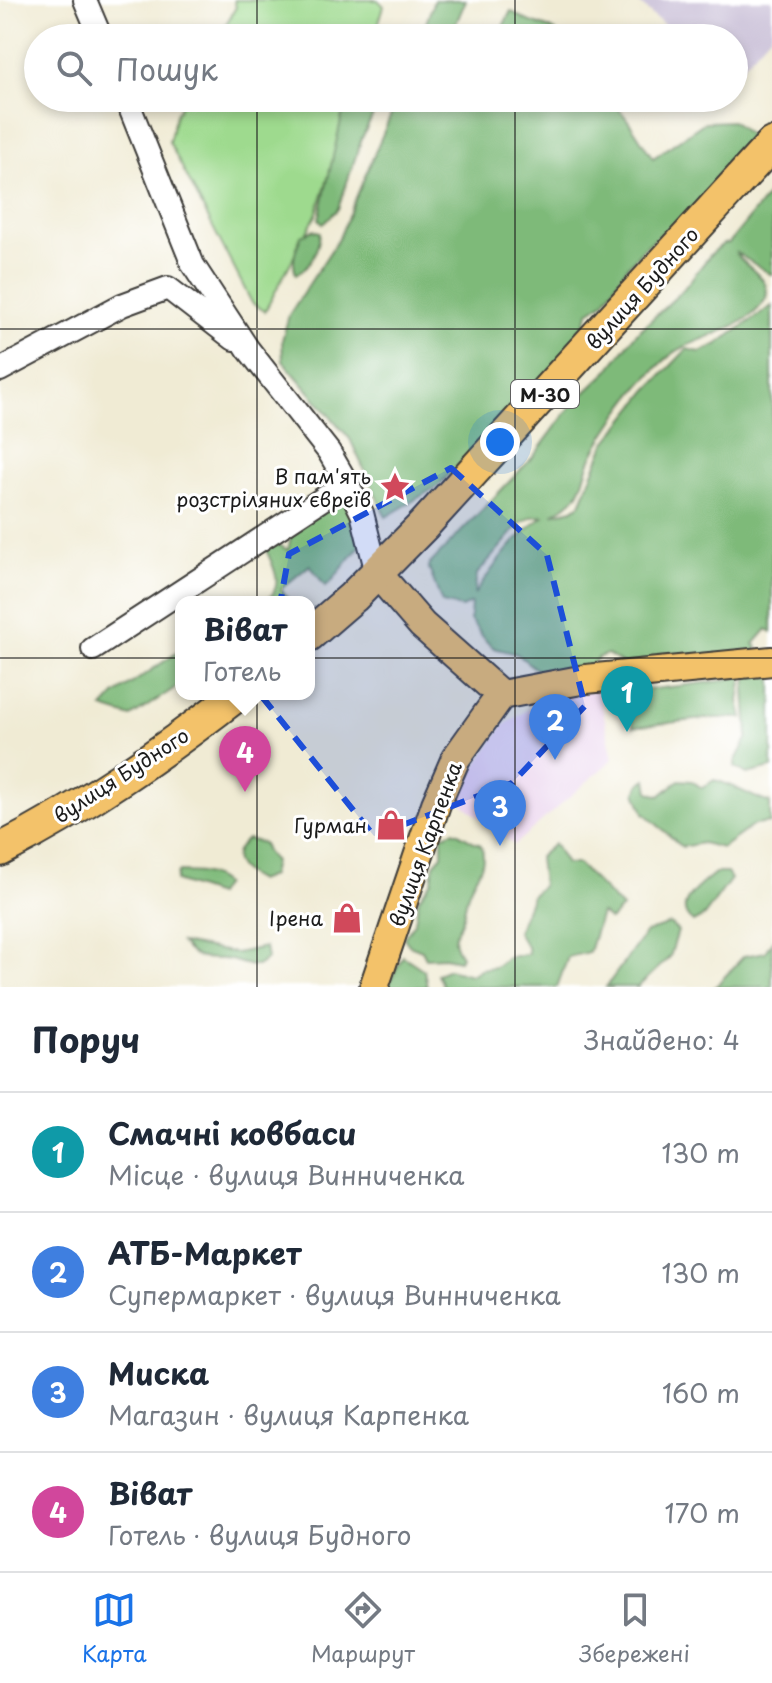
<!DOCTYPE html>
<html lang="uk">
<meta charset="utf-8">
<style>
:root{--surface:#fff;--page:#f6f6f7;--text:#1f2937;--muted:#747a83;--line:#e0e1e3;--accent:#1a73e8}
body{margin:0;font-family:"Playpen Sans",sans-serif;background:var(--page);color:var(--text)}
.you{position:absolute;left:500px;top:442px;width:28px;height:28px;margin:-20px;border:6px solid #fff;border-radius:50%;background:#1a73e8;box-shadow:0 0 0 12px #1a73e833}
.badge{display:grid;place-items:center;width:52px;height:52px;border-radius:50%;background:var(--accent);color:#fff;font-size:26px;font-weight:700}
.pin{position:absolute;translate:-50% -66px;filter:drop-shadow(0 2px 4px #0008)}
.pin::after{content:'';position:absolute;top:42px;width:28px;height:24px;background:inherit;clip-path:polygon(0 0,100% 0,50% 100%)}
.popup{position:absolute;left:175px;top:596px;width:140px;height:104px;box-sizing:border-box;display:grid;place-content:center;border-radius:16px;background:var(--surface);filter:drop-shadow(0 2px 6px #0005);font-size:26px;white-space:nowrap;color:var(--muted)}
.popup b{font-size:30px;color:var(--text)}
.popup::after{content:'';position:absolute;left:50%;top:100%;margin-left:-16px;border:16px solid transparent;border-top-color:var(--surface)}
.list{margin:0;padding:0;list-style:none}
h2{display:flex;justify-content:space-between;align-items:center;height:104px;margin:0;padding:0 32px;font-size:34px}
h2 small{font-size:26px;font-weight:400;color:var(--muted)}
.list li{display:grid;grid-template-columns:52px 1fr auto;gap:24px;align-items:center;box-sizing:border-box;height:120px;padding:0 32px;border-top:2px solid var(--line)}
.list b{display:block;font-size:30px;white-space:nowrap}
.list p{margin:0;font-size:26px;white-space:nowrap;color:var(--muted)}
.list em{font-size:26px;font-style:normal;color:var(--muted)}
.icon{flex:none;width:44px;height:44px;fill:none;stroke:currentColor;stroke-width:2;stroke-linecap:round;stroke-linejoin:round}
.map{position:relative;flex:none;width:772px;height:987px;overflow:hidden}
.search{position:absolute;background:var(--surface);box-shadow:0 4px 12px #0003;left:24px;right:24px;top:24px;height:88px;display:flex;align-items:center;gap:20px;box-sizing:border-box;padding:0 28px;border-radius:44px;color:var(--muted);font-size:30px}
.sheet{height:584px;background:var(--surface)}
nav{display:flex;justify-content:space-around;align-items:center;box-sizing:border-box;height:112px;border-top:2px solid var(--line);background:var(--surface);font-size:22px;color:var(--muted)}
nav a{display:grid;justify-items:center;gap:4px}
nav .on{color:var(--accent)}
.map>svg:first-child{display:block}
.built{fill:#e9d1ed}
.industrial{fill:#c9bfd7}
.green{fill:#9eda8e;stroke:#5d7b55;stroke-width:2}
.forest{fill:#7eba79;stroke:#4d6b4a;stroke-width:2;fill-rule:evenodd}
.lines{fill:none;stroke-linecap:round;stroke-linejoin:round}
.minor-casing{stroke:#3c3b38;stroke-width:26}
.major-casing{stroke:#3c3b38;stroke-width:32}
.highway-casing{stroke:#3c3b38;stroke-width:36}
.minor{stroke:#fff;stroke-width:22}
.major{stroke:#f3c26a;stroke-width:28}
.highway{stroke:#f3c26a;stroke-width:32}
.marked{fill:#1d4ed8;fill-opacity:0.2;stroke:#1d4ed8;stroke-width:6;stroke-dasharray:16 10;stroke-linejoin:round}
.grid{fill:none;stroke:#1c1c1c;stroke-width:2;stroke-opacity:0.55}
.labels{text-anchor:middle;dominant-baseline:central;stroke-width:6;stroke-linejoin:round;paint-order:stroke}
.shield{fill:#fff;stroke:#606060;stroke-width:2}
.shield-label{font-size:18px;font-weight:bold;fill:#1c1c1c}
.street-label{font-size:20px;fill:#1c1c1c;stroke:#fff}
.poi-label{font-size:20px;fill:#1c1c1c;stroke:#fff;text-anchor:end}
</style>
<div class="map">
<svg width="772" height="987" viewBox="0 0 772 987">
<rect width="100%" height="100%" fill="#fff"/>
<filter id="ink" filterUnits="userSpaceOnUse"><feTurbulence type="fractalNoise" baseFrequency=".0125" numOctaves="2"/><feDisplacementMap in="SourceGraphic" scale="16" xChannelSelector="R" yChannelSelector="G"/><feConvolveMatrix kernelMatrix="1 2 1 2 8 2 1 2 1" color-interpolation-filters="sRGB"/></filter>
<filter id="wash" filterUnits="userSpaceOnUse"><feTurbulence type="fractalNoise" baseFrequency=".006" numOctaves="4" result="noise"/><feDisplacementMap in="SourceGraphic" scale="32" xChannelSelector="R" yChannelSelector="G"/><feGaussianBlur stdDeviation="1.8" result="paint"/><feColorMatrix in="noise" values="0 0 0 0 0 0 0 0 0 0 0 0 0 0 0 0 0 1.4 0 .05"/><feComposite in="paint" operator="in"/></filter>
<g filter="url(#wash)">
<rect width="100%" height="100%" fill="#f0ebd4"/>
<path class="built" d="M598,686L613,759L514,845L455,798L503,726L546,698Z"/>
<path class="industrial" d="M635,0H772V33L734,76V38H679Z"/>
<path class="green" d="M234,0H378L384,6L374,38H218L236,7Z
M184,98H354L316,215L265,311L252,303L169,142L176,114Z"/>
<path class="forest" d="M434,0H466L450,38H421Z
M511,11L526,20L556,31L550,38H497Z
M346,98H381L362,138L338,209L323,224L319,219Z
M398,98H608C627,114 638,137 653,158L705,122L732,121L755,140L696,211L666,230L645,247L627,267L604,302L589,312L577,343L438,486L386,517L350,439L283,361L282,340L289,315L339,238Z
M772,190V275L735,252C745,268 772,277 766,298C751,328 701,336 677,351C666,357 654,371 645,380C630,396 606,431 595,451C578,482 590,494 552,514L573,509L580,504L605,444L647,391L687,349L700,352L716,345L772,306V632L767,629L754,644L757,647L752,655L633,670L607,654L599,657L583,672L542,674L517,654L494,648L487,642L470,620L471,603L462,608L442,603L428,566L533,457L572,405L608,371L635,335L681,292L711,254L723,244L729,243ZM545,516C515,535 494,566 474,595L477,574L520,524L532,517Z
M313,230L320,232C319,249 311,266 296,275C291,261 296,250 301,236Z
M341,494L347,499L360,546L331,582L325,586L310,565L281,589L290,602H264C285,588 275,569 266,550L271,541L288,550L293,527Z
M181,650V684L131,717L103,708L115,695Z
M772,668V768L747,774L735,767V762L748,737L745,689L748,676Z
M743,675L739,701L743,718H714L633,727L631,711L618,698L629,692L720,681Z
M647,779L649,792L660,796L679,780L692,781L702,788L714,780C735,785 750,797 770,803V823L754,825L722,848L702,843L682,847L644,813L636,792L640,784Z
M453,831C463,834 470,841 481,845C488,865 475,874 469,891C466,899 465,908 463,916C458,935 447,934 461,956L459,960L444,957L426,958L422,950L409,945L404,938L415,921L419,898L432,881L434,864L442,855V836Z
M247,839L263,843L266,852L274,861L271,876L258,881C236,870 226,858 247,839Z
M554,844L566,864H578L622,908L610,920L601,913L589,952L568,957L557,987H443L437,974L449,969L471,975L480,969L495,967L508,957L528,954L527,947L517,932L532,895L542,886L539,857Z
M178,872C195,872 211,872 224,884L217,895L176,881Z
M715,873H727L731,879L704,916L693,922C670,905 701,885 715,873Z
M670,924L678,931L670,957L638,987H606L646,932Z
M772,941V987H715L744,956L765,952Z
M181,943L236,953L265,947L267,959L257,966C247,966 239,962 230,960C206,956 199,965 181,943Z
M403,956L424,970L427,987H387Z"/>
</g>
<g filter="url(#ink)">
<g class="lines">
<g class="minor-casing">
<path id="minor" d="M85,0L101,38
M126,98L193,265L248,349L329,452L347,483L362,513L377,573
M0,370L122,305L168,288L234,339
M93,649L347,483"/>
</g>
<g class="major-casing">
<path id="major" d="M377,573L422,625L501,695
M501,695L586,679L772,661
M374,987L436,804L456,758L501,695"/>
</g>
<g class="highway-casing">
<path id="highway" d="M309,635L353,597L424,525L772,144
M0,850C85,807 163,752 238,694"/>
</g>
<use href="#minor" class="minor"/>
<use href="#major" class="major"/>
<use href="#highway" class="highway"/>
</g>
</g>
<path class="marked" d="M451,468L547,555L585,706L512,783L374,836L263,698L289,554Z"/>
<path class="grid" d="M257,0V38M515,0V38M257,98V987M515,98V987M0,329H772M0,658H772"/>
<defs>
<g id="sight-bare" transform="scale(2.4)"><path d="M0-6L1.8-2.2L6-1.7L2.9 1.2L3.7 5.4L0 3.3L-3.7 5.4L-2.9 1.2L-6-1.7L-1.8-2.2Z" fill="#d1495b" stroke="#fff" stroke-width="2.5" paint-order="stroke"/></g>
<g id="shop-bare" transform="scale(2.4)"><path d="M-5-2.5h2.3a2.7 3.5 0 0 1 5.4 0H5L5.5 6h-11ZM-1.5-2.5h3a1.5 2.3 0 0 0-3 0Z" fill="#d1495b" stroke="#fff" stroke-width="2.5" paint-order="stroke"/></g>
</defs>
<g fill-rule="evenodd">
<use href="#sight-bare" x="395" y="487"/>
<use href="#shop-bare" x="391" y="825"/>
<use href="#shop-bare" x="347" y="918"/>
</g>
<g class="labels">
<rect class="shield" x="511" y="380" width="68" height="28" rx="6"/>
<g class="shield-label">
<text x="545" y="394">М-30</text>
</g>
<g class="street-label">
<text transform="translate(642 288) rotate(-48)">вулиця Будного</text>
<text transform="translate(121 775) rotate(-33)">вулиця Будного</text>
<text transform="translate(425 844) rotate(-70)">вулиця Карпенка</text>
</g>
<g class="poi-label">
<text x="371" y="476">В пам'ять<tspan x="371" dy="23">розстріляних євреїв</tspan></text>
<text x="367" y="825">Гурман</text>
<text x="323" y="918">Ірена</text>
</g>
</g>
</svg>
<div class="you"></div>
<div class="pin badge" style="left:627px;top:732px;background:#0f9aa8">1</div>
<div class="pin badge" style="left:555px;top:760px;background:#3f7fe0">2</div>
<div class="pin badge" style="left:500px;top:846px;background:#3f7fe0">3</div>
<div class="pin badge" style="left:245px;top:792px;background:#d1479c">4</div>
<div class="popup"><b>Віват</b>Готель</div>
<div class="search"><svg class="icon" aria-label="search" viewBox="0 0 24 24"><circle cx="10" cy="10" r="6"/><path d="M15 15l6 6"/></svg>Пошук</div>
</div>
<section class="sheet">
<h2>Поруч<small>Знайдено: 4</small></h2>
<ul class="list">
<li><span class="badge" style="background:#0f9aa8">1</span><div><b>Смачні ковбаси</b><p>Місце · вулиця Винниченка</p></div><em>130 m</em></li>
<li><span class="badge" style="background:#3f7fe0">2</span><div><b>АТБ-Маркет</b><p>Супермаркет · вулиця Винниченка</p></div><em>130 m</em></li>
<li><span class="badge" style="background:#3f7fe0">3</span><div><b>Миска</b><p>Магазин · вулиця Карпенка</p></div><em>160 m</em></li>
<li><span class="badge" style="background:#d1479c">4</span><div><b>Віват</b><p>Готель · вулиця Будного</p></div><em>170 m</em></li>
</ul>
</section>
<nav>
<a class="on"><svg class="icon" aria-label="map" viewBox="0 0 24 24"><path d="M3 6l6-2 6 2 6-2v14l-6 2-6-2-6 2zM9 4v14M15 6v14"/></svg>Карта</a>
<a><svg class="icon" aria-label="directions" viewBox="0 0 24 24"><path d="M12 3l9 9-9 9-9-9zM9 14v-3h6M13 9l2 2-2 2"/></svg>Маршрут</a>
<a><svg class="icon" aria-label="saved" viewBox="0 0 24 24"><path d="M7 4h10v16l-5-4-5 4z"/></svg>Збережені</a>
</nav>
